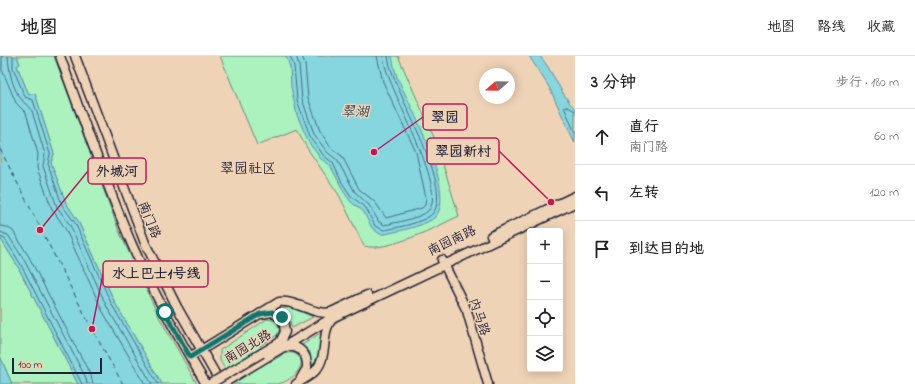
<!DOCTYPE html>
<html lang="zh">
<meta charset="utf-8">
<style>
:root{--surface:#fff;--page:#f2f2f2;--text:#222;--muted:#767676;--line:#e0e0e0}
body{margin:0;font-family:"Indie Flower","LXGW WenKai TC",sans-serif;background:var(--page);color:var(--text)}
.controls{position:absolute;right:12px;bottom:12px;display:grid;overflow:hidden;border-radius:4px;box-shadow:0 2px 10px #0003}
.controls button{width:36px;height:36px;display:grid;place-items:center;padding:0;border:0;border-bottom:1px solid var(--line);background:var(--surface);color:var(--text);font:20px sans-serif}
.compass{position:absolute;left:479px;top:12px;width:36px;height:36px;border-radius:50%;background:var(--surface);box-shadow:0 2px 10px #0003;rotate:250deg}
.scale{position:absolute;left:12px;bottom:10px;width:90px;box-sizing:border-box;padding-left:4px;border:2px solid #22223b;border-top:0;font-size:11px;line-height:14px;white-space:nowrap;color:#22223b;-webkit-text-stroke:3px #efd3b6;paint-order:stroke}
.stop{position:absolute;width:12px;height:12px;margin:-9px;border:3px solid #0f766e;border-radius:50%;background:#fff}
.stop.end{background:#0f766e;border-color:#fff;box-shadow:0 1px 4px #0008}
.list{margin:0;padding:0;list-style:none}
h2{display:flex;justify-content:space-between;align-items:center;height:52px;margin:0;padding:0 16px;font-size:17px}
h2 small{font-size:13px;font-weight:400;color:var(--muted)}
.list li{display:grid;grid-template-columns:26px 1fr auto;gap:12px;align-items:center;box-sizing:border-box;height:56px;padding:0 16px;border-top:1px solid var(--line)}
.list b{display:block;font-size:15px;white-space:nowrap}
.list p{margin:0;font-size:13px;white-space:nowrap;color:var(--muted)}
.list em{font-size:13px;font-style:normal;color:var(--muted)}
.icon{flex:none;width:22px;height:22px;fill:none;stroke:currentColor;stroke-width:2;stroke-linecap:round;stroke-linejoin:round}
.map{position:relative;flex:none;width:575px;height:328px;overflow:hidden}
header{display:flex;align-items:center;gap:24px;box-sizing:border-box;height:56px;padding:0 20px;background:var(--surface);border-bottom:1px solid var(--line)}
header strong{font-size:19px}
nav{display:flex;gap:22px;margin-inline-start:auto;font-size:14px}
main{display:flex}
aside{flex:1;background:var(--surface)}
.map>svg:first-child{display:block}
.green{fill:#abf2be;stroke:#668a7c}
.water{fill:#85d6df;stroke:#5d8e9d}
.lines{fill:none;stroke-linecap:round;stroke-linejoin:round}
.shore{stroke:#4a6a7d;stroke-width:1}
.ferry{stroke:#36465c;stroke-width:1;stroke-dasharray:5 4;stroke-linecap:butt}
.secondary-casing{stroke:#22223b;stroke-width:11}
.secondary{stroke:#efd3b6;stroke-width:8}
.secondary-bridge-casing{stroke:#22223b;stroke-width:11;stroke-linecap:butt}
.secondary-bridge{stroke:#efd3b6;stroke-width:8}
.route{stroke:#0f766e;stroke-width:5}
.labels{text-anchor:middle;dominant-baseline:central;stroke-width:3;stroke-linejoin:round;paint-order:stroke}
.street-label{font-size:13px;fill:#22223b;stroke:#efd3b6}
.water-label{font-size:14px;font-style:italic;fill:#36465c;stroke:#efd3b6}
.neighbourhood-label{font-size:14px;fill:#22223b;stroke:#efd3b6}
.leader{fill:none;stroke:#c2185b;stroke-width:1.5}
.callout-dot{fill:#c2185b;stroke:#efd3b6;stroke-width:1.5}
.callout{fill:#efd3b6;stroke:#c2185b;stroke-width:1.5}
.callout-label{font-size:14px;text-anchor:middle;font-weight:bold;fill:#22223b}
</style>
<header>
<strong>地图</strong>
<nav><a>地图</a><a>路线</a><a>收藏</a></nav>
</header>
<main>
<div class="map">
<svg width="575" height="328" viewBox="0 0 575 328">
<rect width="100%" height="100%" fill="#efd3b6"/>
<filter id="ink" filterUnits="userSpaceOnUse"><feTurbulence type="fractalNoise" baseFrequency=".025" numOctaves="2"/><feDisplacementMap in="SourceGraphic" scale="8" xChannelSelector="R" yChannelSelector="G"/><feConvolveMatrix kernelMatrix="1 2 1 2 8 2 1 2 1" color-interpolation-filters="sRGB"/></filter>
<g filter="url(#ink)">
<path class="green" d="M17,0H54L119,175L159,261L197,328H162L115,247L78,165L66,147L51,107L54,98L35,38L29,39L17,10L19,8Z
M220,0H398L436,86L459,160C438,170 386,197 364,190L339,139L307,92L297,73L257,89Z
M0,182L17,209L78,328H12L0,300Z
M291,251L313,261L292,272L288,260L279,253Z
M267,263L277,265L280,273L277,279L260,290L270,306C280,301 292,289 301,304C303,315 287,327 277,328C263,328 247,328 233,328L220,304V294Z
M322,276C324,288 320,302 312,311L310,296L302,289Z"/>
<path class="water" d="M0,0H17L20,8L17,10L29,39L35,37L54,98L51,107L66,147L78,165L115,247L162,328H78L17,209L0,182Z
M286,0H392C393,7 395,14 397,21C409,47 456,135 436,160C427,170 398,175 385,178H380L372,172L363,155L351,146L344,136L330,109L321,103L309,87L297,59L291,31L290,11Z
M529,0H540C554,17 560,37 575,53V87L549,31Z
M0,300L12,328H0Z"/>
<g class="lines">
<path class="shore" d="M2,0V14L9,30L16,47L26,57L38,98L37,112L52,153L65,172L102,254L145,328
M8,0C9,14 12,33 22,44C26,50 29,48 32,55L45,98L43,110L57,151L70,169L107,251L152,328
M13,0V12L25,41L33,44L50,98L48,108L62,149L75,167L112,249L158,328
M290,0L294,10L297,44L310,80L324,100L333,107L341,125L351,140L366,152L375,170L384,174C396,172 426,166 433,157C455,129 391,34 388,0
M296,0L299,9L302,43L314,78L327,96L337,104L355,136L369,149L379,166L384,169C394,167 421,162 428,155C450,133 385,30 383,0
M302,0L305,8L308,42L320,75L331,92L342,100L359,133L375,146L386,162L422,152L425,149L426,142L416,96L383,26L377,0
M575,55L566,50L564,51L575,77
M0,170L7,171L13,175L29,201L91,320L93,328
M0,176L8,179L24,204L86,322L87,328
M0,181L5,183L20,207L82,328"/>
<path class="ferry" d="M0,93L92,273L123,328"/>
<g class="secondary-casing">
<path id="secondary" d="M60,0C83,64 106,128 133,191C154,238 179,283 206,328
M75,0L145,187L177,251L221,328
M491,180L575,140
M442,204L467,255L488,328
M261,258L272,256L283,263L285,276L280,286
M327,258L367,239
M284,291C298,288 308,297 307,312L301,322
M262,297L282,285
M190,301L279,246C297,244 314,260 331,256
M222,328L330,263L575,147
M296,328C302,324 311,320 316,314C329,299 320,275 333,262"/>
</g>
<use href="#secondary" class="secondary"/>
<g class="secondary-bridge-casing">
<path id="secondary-bridge" d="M210,328L262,297"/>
</g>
<use href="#secondary-bridge" class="secondary-bridge"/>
</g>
</g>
<g class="lines" filter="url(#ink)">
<path class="route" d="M165,256L190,301L260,258L272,256L282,261"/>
</g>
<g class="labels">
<g class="street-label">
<text transform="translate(149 164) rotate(68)">南门路</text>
<text transform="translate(452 185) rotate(-26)">南园南路</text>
<text transform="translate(479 261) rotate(71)">内马路</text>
<text transform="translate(248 291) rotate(-31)">南园北路</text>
</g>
<g class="water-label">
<text x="355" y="56">翠湖</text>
</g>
<g class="neighbourhood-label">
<text x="248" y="113">翠园社区</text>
</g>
</g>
<path class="leader" d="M374 96L423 61M551 146L499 95M40 174L88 115M92 273L103 218"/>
<g class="callout-dot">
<circle cx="374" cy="96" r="4"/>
<circle cx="551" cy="146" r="4"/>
<circle cx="40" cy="174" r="4"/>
<circle cx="92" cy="273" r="4"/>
</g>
<g class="callout">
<rect x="423" y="48" width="44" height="26" rx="4"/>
<rect x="427" y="82" width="72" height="26" rx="4"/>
<rect x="88" y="102" width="58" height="26" rx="4"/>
<rect x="103" y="205" width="105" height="26" rx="4"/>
</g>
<g class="callout-label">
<text x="445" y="66">翠园</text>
<text x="463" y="100">翠园新村</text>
<text x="117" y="120">外城河</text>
<text x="156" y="222">水上巴士1号线</text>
</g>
</svg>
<div class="controls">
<button>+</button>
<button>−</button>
<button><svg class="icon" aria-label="locate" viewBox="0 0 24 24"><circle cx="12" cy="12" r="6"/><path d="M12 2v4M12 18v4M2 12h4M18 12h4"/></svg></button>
<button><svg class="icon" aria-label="layers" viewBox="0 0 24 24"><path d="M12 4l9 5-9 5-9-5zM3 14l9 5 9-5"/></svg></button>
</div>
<svg class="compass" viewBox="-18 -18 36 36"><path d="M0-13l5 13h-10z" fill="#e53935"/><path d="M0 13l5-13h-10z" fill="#767676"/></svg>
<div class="scale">100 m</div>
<div class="stop" style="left:165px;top:256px"></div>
<div class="stop end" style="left:282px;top:261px"></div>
</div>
<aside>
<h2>3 分钟<small>步行 · 180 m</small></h2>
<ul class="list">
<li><svg class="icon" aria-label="ahead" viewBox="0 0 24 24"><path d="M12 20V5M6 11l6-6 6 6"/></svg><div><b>直行</b><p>南门路</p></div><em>60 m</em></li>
<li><svg class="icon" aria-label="left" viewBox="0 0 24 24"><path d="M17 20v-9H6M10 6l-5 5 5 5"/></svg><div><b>左转</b></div><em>120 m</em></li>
<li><svg class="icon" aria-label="arrive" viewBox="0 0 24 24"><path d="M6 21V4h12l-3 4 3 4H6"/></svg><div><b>到达目的地</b></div></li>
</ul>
</aside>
</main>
